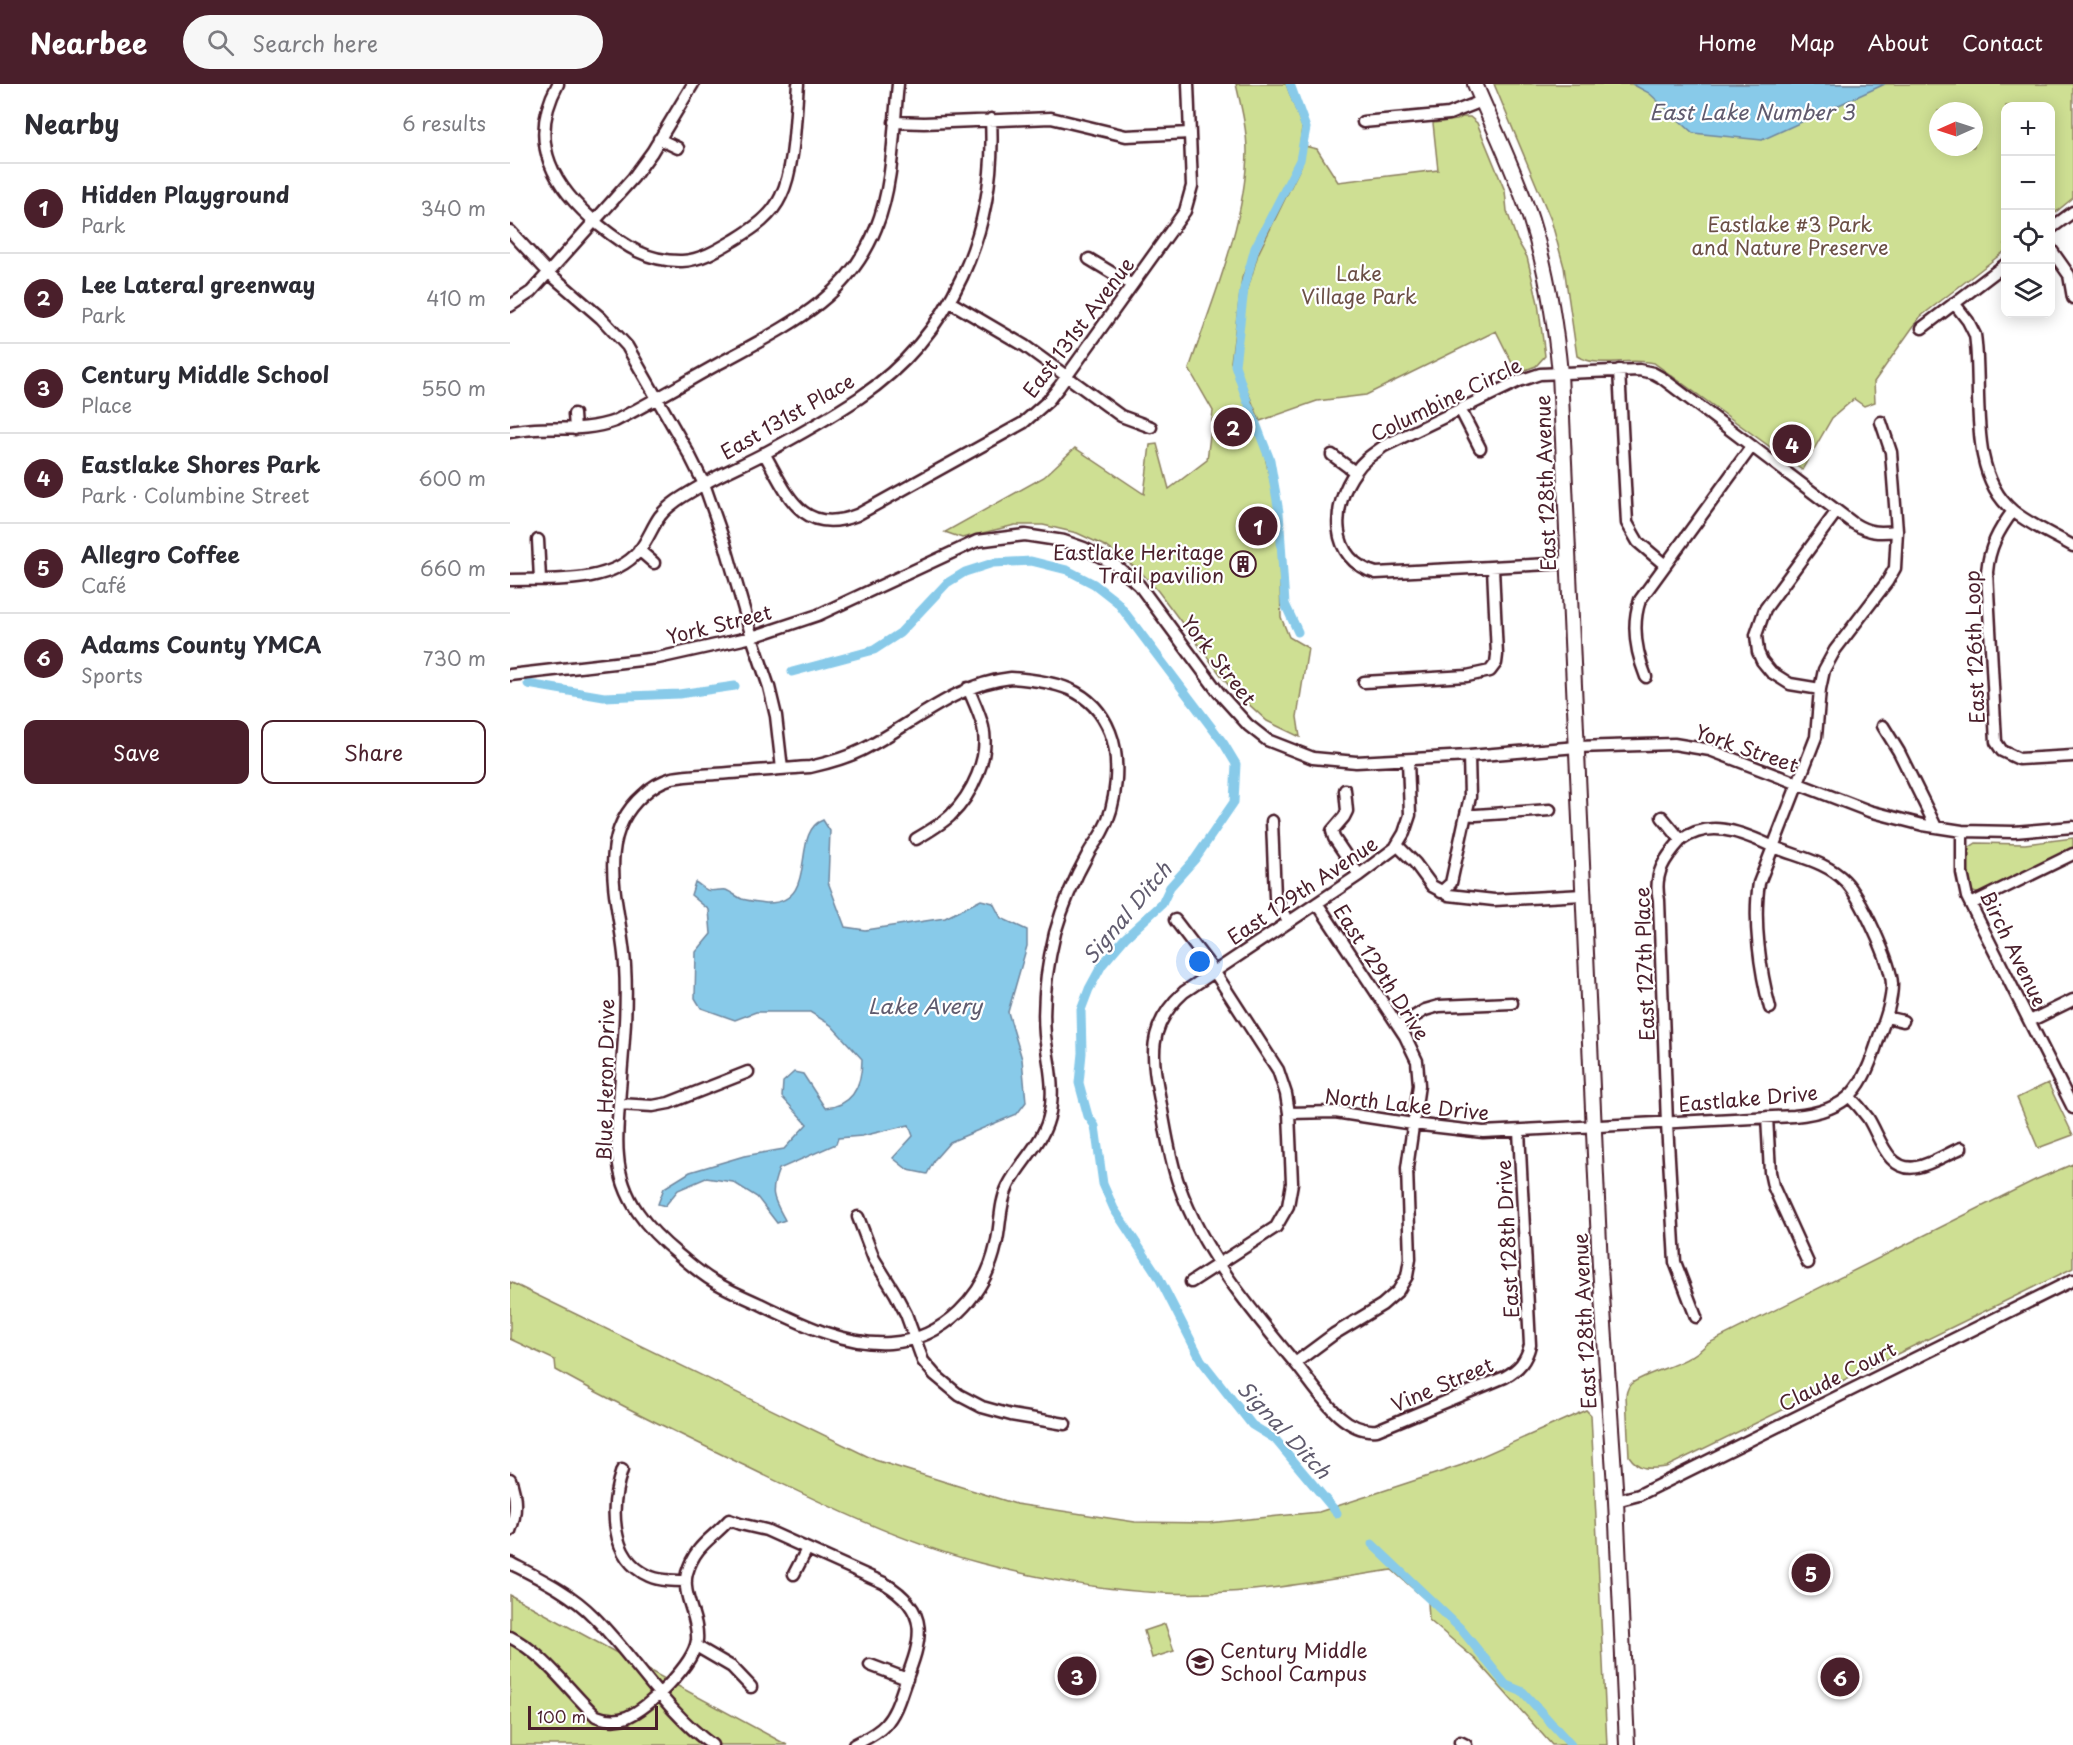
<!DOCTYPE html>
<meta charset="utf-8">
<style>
:root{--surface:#fff;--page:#f7f7f7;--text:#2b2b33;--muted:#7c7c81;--line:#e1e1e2;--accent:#4a1f2b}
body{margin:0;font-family:"Playpen Sans",sans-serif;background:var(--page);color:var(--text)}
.controls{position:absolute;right:18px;top:18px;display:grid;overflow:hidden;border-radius:12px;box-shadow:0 3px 15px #0003}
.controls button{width:54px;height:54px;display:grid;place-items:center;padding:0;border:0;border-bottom:2px solid var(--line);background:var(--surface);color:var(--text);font:30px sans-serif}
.compass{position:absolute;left:1419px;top:18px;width:54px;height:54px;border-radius:50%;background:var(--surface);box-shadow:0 3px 15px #0003;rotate:267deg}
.scale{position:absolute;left:18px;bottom:15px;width:130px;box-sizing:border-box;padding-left:6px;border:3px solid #4a1f2b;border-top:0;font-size:16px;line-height:21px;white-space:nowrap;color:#4a1f2b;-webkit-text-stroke:4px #fff;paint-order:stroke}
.you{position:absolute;left:690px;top:878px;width:21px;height:21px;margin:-15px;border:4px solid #fff;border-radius:50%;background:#1a73e8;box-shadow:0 0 0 9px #1a73e833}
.badge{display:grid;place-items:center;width:39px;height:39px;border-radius:50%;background:var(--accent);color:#fff;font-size:20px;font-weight:700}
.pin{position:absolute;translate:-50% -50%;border:3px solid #fff;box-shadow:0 2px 6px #0006}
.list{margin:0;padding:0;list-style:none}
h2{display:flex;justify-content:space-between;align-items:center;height:78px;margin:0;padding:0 24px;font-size:26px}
h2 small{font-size:20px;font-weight:400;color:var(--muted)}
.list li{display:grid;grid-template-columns:39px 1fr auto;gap:18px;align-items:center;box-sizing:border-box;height:90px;padding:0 24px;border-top:2px solid var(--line)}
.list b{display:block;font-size:22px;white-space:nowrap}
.list p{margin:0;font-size:20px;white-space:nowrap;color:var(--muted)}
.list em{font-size:20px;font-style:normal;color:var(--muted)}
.actions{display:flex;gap:12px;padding:18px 24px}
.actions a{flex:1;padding:14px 0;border:2px solid var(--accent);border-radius:12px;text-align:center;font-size:21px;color:var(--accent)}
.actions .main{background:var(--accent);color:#fff}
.icon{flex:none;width:33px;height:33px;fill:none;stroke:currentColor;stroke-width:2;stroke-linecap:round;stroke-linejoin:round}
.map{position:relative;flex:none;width:1563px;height:1661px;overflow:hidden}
header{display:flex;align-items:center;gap:36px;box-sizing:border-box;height:84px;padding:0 30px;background:var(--accent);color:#fff}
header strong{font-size:28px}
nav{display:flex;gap:33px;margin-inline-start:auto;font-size:21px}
.search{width:420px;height:54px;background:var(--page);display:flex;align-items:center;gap:15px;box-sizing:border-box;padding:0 21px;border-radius:33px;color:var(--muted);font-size:22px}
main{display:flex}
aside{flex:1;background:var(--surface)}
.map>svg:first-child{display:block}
.green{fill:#cedf93;stroke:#8c7f5f;stroke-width:1.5;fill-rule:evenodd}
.water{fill:#88cae9;stroke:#6f869d;stroke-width:1.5}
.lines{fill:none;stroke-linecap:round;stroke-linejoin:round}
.canal{stroke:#88cae9;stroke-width:9}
.minor-casing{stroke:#4a1f2b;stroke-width:15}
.major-casing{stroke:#4a1f2b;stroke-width:18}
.minor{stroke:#fff;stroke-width:10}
.major{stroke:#fff;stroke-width:14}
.labels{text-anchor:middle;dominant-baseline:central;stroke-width:4.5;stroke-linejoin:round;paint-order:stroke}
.park-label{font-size:20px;fill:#6b4f45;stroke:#fff}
.street-label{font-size:20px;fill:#4a1f2b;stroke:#fff}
.poi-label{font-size:20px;fill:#4a1f2b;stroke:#fff;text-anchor:end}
.water-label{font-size:21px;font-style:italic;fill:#605b6e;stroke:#fff}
</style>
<header>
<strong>Nearbee</strong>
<div class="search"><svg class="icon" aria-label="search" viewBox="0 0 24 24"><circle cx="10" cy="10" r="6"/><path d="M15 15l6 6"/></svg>Search here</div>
<nav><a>Home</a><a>Map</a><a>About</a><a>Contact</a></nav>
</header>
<main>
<aside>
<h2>Nearby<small>6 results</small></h2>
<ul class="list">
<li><span class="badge">1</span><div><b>Hidden Playground</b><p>Park</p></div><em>340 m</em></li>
<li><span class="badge">2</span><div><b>Lee Lateral greenway</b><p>Park</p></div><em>410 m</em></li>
<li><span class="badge">3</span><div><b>Century Middle School</b><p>Place</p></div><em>550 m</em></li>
<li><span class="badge">4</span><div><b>Eastlake Shores Park</b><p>Park · Columbine Street</p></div><em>600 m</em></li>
<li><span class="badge">5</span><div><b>Allegro Coffee</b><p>Café</p></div><em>660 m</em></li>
<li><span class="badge">6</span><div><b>Adams County YMCA</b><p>Sports</p></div><em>730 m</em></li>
</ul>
<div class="actions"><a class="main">Save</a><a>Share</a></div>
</aside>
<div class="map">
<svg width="1563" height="1661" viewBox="0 0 1563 1661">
<rect width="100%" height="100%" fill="#fff"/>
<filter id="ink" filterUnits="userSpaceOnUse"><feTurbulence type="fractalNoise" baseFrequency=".0167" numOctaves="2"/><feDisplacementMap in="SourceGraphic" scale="12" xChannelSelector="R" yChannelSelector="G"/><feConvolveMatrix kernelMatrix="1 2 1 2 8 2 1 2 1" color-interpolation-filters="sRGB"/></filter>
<g filter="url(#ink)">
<path class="green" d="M726,0H776L792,43L788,76L751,147L732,194L721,278L755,372L768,433L771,533L779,553L798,564L787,633L790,653L757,637L719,602L648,507L631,488L597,463L567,449L533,441H505L452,454L435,448L534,393L565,364L634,410L640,361L647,360L659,405L697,376L703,327L679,285C702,217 735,141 737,68C737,45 731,22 726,0Z
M984,0H1563V114L1541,132L1540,22H1496L1495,167L1410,233L1364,298L1365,318L1354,322L1344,315L1322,334L1292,386L1144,279C1120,273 1087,285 1067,272L1054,183L1041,136ZM1428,27H1464V63H1428Z
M952,33H960L967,39L995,107L997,127L1007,156L1017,173L1028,219L1035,272L1026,282L1007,289L986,247L856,311L807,317L750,337L726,280L737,208L748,170L791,82L795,62L807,65L828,98L928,86L923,39L947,36Z
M1563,754V765L1471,810L1463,808L1459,803L1457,765L1466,759L1515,760Z
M1538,999L1563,1051L1528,1064L1507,1014Z
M1563,1080V1184L1156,1383C1140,1385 1129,1387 1119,1372L1116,1311C1117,1306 1118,1302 1122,1299C1146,1284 1176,1282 1197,1260L1525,1096Z
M0,1198L365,1376L506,1420L625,1438L698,1439L809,1428L952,1381L1076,1326L1081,1331L1097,1661H1042L965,1575L919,1536L918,1518L882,1486C806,1497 730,1513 653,1509C594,1506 527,1494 470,1479C386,1457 301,1414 223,1376C164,1347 104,1319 46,1286L45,1276L0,1255Z
M0,1511L277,1661H0Z
M655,1540L664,1567L642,1574L634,1547Z"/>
<path class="water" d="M1122,0H1375L1252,56L1183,49L1139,9Z
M313,736L320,747L318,798L335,843L355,846L435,834L471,816L483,819L491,834L517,846V862L498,928L512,975L516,1018L507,1030L440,1058L425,1075L417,1090L398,1086L383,1074L403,1052L399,1041L352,1052L328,1054L326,1060L269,1085C259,1110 263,1114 275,1136L267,1139L247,1113L223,1098L196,1094L168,1106L155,1122L148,1120L154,1104L180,1088L234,1072L274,1065L297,1040L272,1013L273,998L284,988L293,990L315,1024C343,1022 352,1001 352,975L321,941L300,928H246L225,936L191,924L185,914L186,868L201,850L199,826L181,811L185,798C189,800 193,804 197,806C202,808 210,805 216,806C221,808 227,813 232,815C239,817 249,818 256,819C311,821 279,748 313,736Z"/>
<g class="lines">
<path class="canal" d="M737,317L725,281L734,205L745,164L790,76L796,44L780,0
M739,322L760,376L769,428L775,520L788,548
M282,588L364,566L390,549L437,499L455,488L483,479L521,477L557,486L584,500L607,518L714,660L726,680L724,718L685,775L660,803L652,820L615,854L592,881L579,905L571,926L572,969L569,999L578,1032L585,1042L593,1100L604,1125L648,1192L691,1276L742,1341L765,1355L827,1429
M18,600L94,613L169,610L225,602
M862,1460L951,1545L996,1601L1013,1608L1061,1661"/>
<g class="minor-casing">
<path id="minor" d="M48,0C16,59 44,104 90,142C115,162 138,178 172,177C192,176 209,165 226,155C244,144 262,132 271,112C285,83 285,33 288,0
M384,38L414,39L541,34L616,52L680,49
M853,38L939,30L972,17
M149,55L168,64
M1540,145L1563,128
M0,147L39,189L91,234L117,262L180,372L194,400L215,460L242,553L259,603L266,632L272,685
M1540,164L1559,191L1563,214
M579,175L622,201
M440,218L515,262L611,332L641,343
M1444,219L1458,237L1465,251C1473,304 1456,389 1503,427C1520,441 1544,451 1563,462
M0,222L21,208L123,94L142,68L183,0
M1412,244L1496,180
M1109,286L1117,439L1128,458L1155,481
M950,325L970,364
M64,330L65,345
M0,348C35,340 70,350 105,337C140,319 174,299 208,280C273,244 337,217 366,144C384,99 383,47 388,0
M254,369C277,409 291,453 347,431L513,339L538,317L549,303L675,127L682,102L678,0
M822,371L845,388
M1503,427C1488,447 1479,464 1477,488L1486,658L1492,667L1509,675L1563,672
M28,456L30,495
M129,466L144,479
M1058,479L866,489C818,475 821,421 846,387C853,376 863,370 874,362L1009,297L1030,290L1129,286L1143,289L1152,294L1343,439C1359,449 1368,449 1387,447
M0,496C41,495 100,501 129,467C138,456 142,443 150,432C161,418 179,409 194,400C214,388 235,380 255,369C287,352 319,334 349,314C442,251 487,146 481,35
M0,591L148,574L242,553L308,531L467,457L515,451L554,457L574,464L604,480L629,501L709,609L738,641L757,656L803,674L846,678L959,672L1067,663L1164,660L1200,666L1359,727L1413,741L1452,747L1504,748L1563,743
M1136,593C1126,568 1121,542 1130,516L1242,362
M501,594C543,597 582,603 600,648C611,675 607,722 592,748C588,756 582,762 578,770C564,795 553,821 545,849C537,882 532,917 535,951C538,977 545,1002 540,1028C535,1058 511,1076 498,1102C489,1120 491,1142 486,1161C475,1212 434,1255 380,1259C334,1262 290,1239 250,1220C234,1213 218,1206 203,1197C191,1190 180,1180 169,1171C137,1145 111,1115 108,1072C106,1055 108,1037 109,1020C112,974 118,928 115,882C112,825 81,756 133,711C141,703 152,697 162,694C176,691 191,691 205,690C237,688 268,685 300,683C318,679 336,674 352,666C402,641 444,600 501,594Z
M854,598L957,592L980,587L986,579L987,571L983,484
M1310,605L1280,600L1261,588L1252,577L1248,568L1246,551L1255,525L1327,427
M1373,642L1389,668L1426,743
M898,676L900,731L894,749L885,764L849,791L674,908C635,943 642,975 651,1021C656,1048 660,1076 669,1101C693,1169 741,1226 786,1280C807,1305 831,1350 867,1346L995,1293C1009,1285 1016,1277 1020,1261L1009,1047
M835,706L837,727L834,733L822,747L824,754L849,791
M956,730L966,731L1040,726
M1152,733L1171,756C1155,774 1143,790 1149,816L1157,1040L1165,1178L1186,1233
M762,737L765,813L778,838
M1452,747V789L1457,813L1563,1024
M406,755C418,748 430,741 440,732C462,711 480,673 473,643C470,630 463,616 458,604
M887,761L905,779L922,802L939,811L984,816L1073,811
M931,808L941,799L956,730L960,713L959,672
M1461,820L1563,770
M665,836L704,887L768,986L776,1010L779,1029L782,1099L778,1122L766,1143L681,1198
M1260,924C1250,887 1243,836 1249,799L1306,653L1310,605L1314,586L1325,566L1377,498L1385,484L1387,447L1381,368L1371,338
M1376,933L1393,937
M1520,937L1563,916
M889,942L915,926L929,922L1002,919
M1339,1012C1346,1019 1352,1026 1358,1034C1370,1053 1378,1089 1407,1083C1422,1080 1437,1070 1451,1064
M109,1020L143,1022L159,1019L238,988
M779,1029L825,1028L903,1040L973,1048L1284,1032C1341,1027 1353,1003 1369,953C1375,936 1382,918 1382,900C1381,878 1350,812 1335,797C1315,776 1282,772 1257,760C1228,747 1199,736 1171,756
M1257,1033L1260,1088L1263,1102L1298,1179
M348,1133L364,1175L385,1209L396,1230L413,1277L425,1291L449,1311L472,1323L501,1331L555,1340
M785,1279L824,1250L872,1221L888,1207L897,1192L900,1175L897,1084L909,1001L907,977L895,952L807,819
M112,1386C100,1421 99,1474 139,1492C150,1497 164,1497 176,1497
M0,1395C7,1413 7,1429 0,1447
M1106,1417L1129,1411L1563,1196
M0,1479C29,1494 61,1509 84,1533C125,1574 155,1627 202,1661
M284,1490L297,1465
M0,1553C37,1572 57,1605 86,1632C96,1636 107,1637 117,1633C139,1624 184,1580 187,1556C189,1533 171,1511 177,1489C185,1461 202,1455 219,1436L230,1440L256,1446L374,1499C421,1527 412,1555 395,1599C390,1613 386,1629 375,1641C367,1650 355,1655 344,1661
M186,1562L222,1583L241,1603
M360,1581L397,1595
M950,1658L956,1661"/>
</g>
<g class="major-casing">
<path id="major" d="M965,0C984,45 1006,89 1021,136C1037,186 1045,237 1050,289L1090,1182L1106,1417L1117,1661"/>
</g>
<use href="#minor" class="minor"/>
<use href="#major" class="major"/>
</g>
</g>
<defs>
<g id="building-ring" transform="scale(1.35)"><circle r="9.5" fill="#fff" stroke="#4a1f2b" stroke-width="1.5"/><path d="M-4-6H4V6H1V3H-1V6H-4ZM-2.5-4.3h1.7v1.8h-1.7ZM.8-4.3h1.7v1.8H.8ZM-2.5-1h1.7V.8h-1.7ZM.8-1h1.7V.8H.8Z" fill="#4a1f2b"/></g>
<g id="school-ring" transform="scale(1.35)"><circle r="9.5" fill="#fff" stroke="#4a1f2b" stroke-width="1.5"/><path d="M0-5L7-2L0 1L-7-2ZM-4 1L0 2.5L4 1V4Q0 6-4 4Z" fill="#4a1f2b"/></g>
</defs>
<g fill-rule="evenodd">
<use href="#building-ring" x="733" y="480"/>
<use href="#school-ring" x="690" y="1578"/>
</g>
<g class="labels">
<g class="park-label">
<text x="1280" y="140">Eastlake #3 Park<tspan x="1280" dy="23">and Nature Preserve</tspan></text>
<text x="849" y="189">Lake<tspan x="849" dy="23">Village Park</tspan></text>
</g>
<g class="street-label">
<text transform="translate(568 243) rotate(-53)">East 131st Avenue</text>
<text transform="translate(936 315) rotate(-26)">Columbine Circle</text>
<text transform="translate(277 332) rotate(-30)">East 131st Place</text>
<text transform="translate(1035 399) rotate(-92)">East 128th Avenue</text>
<text transform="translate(209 540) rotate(-14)">York Street</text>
<text transform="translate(1464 563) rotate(-92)">East 126th Loop</text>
<text transform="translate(709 576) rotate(52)">York Street</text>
<text transform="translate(1237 664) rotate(19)">York Street</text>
<text transform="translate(792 806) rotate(-34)">East 129th Avenue</text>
<text transform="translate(1504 864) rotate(64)">Birch Avenue</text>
<text transform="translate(1134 880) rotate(-92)">East 127th Place</text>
<text transform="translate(872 888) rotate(57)">East 129th Drive</text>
<text transform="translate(95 996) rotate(-89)">Blue Heron Drive</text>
<text transform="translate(1238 1014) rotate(-5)">Eastlake Drive</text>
<text transform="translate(897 1020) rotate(6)">North Lake Drive</text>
<text transform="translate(997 1155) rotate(-93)">East 128th Drive</text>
<text transform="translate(1074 1237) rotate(-93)">East 128th Avenue</text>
<text transform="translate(1327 1292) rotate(-27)">Claude Court</text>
<text transform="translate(932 1300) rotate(-23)">Vine Street</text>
</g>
<g class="poi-label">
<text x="714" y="468">Eastlake Heritage<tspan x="714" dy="23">Trail pavilion</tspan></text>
<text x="710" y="1566" text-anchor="start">Century Middle<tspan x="710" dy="23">School Campus</tspan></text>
</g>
<g class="water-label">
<text x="1242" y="27">East Lake Number 3</text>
<text transform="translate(616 828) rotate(-50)">Signal Ditch</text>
<text x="415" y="921">Lake Avery</text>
<text transform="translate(775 1345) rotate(47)">Signal Ditch</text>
</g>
</g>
</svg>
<div class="controls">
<button>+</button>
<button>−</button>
<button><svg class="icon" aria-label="locate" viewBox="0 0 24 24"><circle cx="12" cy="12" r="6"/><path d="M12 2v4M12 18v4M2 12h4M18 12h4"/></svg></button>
<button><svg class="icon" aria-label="layers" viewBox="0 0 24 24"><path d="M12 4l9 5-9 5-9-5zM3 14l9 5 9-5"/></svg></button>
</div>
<svg class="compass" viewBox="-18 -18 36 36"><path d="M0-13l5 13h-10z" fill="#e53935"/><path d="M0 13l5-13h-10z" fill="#7c7c81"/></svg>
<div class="scale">100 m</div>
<div class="you"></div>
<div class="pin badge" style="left:748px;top:442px">1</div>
<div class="pin badge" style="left:723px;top:343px">2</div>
<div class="pin badge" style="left:567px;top:1592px">3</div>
<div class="pin badge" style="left:1282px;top:360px">4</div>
<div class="pin badge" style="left:1301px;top:1489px">5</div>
<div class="pin badge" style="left:1330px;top:1593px">6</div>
</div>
</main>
